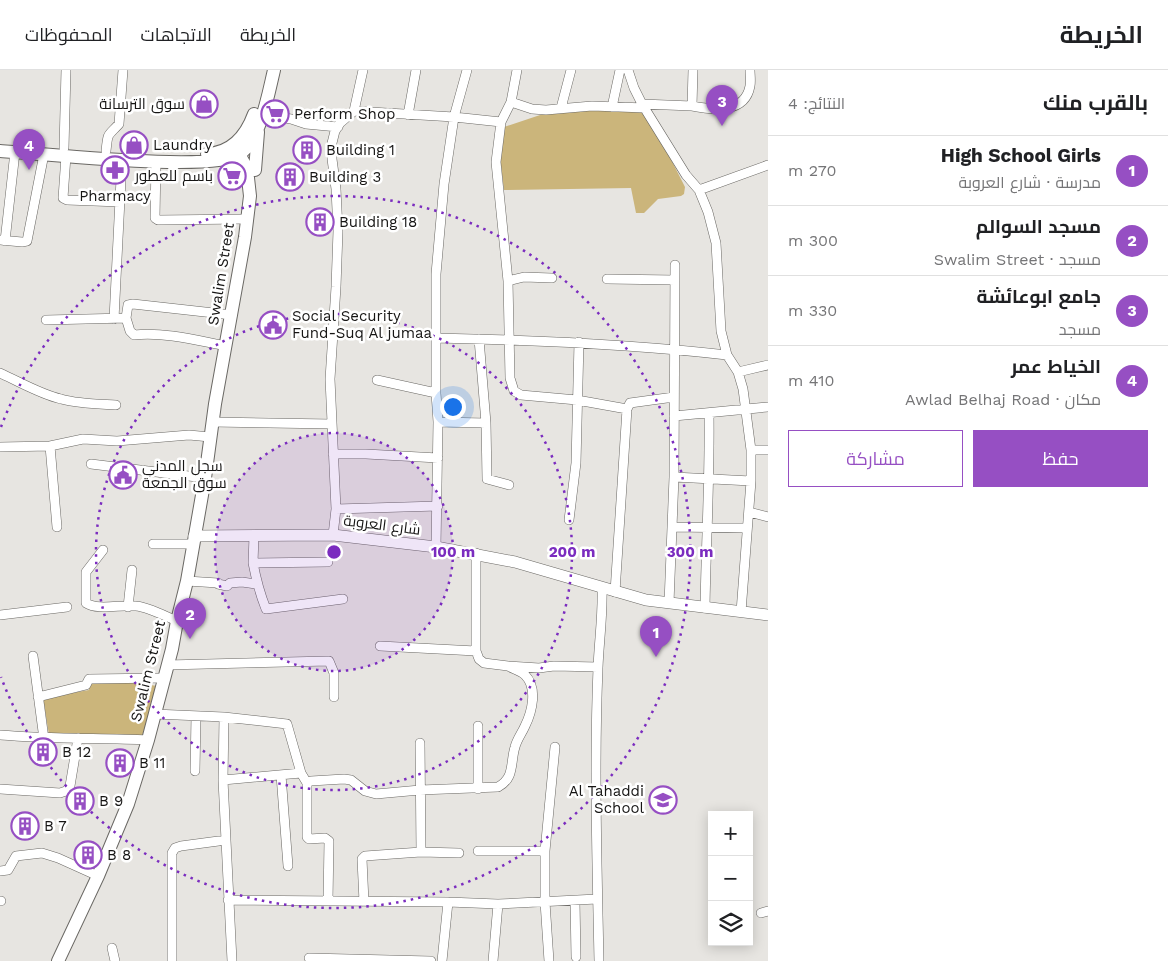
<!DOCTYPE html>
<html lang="ar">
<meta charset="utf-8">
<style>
:root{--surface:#fff;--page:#f6f6f6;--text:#202124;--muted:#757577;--line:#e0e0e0;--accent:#964fc3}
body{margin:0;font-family:"Work Sans",Cairo,sans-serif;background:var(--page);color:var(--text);direction:rtl}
.controls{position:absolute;right:15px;bottom:15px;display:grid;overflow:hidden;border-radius:0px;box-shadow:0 2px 12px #0003}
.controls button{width:45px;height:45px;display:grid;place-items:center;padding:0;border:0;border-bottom:1px solid var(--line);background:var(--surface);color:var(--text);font:25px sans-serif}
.you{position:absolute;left:452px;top:336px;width:18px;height:18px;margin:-12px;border:4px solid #fff;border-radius:50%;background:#1a73e8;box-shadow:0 0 0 8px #1a73e833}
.badge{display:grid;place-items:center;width:32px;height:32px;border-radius:50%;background:var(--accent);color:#fff;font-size:16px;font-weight:700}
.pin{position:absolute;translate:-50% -41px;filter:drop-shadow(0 1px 2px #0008)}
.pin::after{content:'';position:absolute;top:26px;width:18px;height:15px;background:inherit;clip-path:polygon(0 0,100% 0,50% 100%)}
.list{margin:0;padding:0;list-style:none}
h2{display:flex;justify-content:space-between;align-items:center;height:65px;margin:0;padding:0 20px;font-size:21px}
h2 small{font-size:16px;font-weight:400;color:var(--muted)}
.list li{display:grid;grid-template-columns:32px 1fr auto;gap:15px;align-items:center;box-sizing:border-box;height:70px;padding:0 20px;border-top:1px solid var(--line)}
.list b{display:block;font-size:19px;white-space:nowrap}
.list p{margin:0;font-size:16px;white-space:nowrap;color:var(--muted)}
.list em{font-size:16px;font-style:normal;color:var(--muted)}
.actions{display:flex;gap:10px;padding:15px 20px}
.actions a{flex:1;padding:11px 0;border:1px solid var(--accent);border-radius:0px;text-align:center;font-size:18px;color:var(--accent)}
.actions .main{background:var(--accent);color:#fff}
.icon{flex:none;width:28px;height:28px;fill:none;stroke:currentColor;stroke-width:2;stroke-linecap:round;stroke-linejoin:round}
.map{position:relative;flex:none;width:768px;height:891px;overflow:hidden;direction:ltr}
header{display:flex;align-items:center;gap:30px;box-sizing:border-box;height:70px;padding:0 25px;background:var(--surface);border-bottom:1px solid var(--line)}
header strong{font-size:24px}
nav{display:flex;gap:28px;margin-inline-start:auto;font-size:18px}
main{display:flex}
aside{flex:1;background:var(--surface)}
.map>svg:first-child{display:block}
.green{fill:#cbb57b}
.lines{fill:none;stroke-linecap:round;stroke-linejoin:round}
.minor-casing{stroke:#6a6864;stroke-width:10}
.tertiary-casing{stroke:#6a6864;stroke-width:12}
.secondary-casing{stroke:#6a6864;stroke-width:14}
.minor{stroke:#fff;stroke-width:9}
.tertiary{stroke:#fff;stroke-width:11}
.secondary{stroke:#fff;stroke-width:12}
.ring{fill:none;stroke:#7b2cbf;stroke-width:2.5;stroke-dasharray:2.5 5}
.labels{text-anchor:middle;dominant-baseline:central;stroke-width:5;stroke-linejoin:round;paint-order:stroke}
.poi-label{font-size:15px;fill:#161514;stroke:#fff;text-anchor:start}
.street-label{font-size:15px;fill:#161514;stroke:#fff}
.centre{fill:#7b2cbf;stroke:#fff;stroke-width:2.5}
.ring-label{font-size:15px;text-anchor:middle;font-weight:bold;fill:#7b2cbf;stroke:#fff;stroke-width:5;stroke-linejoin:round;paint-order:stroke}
</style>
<header>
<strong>الخريطة</strong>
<nav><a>الخريطة</a><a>الاتجاهات</a><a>المحفوظات</a></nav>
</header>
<main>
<aside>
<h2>بالقرب منك<small>النتائج: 4</small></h2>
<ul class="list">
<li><span class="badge">1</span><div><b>High School Girls</b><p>مدرسة · شارع العروبة</p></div><em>270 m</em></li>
<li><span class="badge">2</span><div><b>مسجد السوالم</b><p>مسجد · Swalim Street</p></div><em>300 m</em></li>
<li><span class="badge">3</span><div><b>جامع ابوعائشة</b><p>مسجد</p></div><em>330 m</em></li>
<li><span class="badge">4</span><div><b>الخياط عمر</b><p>مكان · Awlad Belhaj Road</p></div><em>410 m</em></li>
</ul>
<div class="actions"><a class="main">حفظ</a><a>مشاركة</a></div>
</aside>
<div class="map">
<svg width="768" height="891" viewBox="0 0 768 891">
<rect width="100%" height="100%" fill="#e7e5e1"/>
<path class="green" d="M561,38H645L685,117L684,124L681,126L658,129L644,143H636L631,118L504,120L500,88L504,57Z
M109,610L158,616L142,666L49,665L43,628L89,620L90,611Z"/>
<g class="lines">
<g class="minor-casing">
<path id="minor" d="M517,0L511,32L501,52L496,92L508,211L510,308L514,321L521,325L577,330L627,339L630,333L674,327
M628,0L634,18L642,34L686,105L699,120L708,142L716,173L721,261L727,285L738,302L743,319L751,380V411L741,542
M511,32L532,39L546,40L592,36L645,38
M642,34L692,36L693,0
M692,36C713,40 745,44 750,16C751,11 750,5 750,0
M612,37L620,0
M561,38L571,0
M354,41L454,47L501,52
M262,44L291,49L306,54L338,57
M408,45L416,0
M64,78L66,0
M106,81C108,62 107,67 119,54L123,0
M66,86L63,128L67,130L120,132
M156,91L155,148L158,150L247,149
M699,120L768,95
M0,170L22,172L27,171L44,84
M5,171L15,82
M607,209L675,210
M508,211L524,207L552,208
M126,248L128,235L133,234L232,245
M114,249L122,89
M46,250L126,248L130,261L134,265C165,262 195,270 226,276
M436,268C533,270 630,274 727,285
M738,302L768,295
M0,303C20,312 40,324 61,329C79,334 98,334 116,335
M377,310L436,323
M674,346L768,337
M213,352L332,354
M438,352L486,353L479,269
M486,353L487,409L509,415
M50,376L83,369L117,371L189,365L210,367
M0,377L50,376L57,457
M751,380H768
M333,384H366L438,388
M91,394L205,408
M674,407L751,411
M336,439L438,436
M749,442L768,447
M569,450L576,393L579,272
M672,457L746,458
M333,465L336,439L330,309L336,217L338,161L336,119L332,89V73L335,61L340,53L354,41L363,0
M153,474H193
M436,477L438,352L436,323V204L444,114L454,47L467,0
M103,480L86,502V533C98,541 122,534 136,536C148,537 165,546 177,551
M476,483V581L479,589L484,593L508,596L539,598L554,596L598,597
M328,492L253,493C256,509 260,524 266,539L343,529
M253,493L254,466
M187,511L218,513V514L227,516L230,513L242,512L256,514
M615,522L627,339
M669,533L674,407L675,195
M128,537L132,500
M705,538C706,473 710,408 709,343
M0,545L67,537
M380,576L476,581
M33,586L44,669
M167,595L329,591L334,603V627
M38,627L86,615L89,609L164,608
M154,644L224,647L223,710L232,891
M224,647L287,654L301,703
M478,656V719
M0,665C49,669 98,668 148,670
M420,673L421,782
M195,701L196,646
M281,705L288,796
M223,710L301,703L307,713L311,711L344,709L351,710L365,721L376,724L420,720L498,717C515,708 510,693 515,677C517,669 522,663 525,656C532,642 538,618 525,605C521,601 513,599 508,596
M307,713V767L309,769L325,768L329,771L328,831
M0,719L60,723L66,721L70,716L78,668
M478,781H545
M0,801L8,800L16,786L42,783L58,788L98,806
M228,830L448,832L498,834L597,829
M0,831H1
M575,831L576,887
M364,832L362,789L365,786L421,782L459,783
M761,843L768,841
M112,878L115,891
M309,888L431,891
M172,891V783L175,778L181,776L226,770
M442,891L448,832
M493,891L498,834
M549,891L545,832V781L555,677
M599,891C597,793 594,695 598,598C599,571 603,545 602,518"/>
</g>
<g class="tertiary-casing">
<path id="tertiary" d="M194,466L333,465L436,477L515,492L646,530L768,545"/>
</g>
<g class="secondary-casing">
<path id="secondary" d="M0,81C41,83 214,103 240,84C261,68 268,25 274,0
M207,84C232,83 246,66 254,44
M255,100L258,62
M58,891L98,806L128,734L148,670L172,579L177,551L187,511L205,408L215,334L245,167L250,126L248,108L244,93L234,75"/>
</g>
<use href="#minor" class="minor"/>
<use href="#tertiary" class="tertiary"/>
<use href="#secondary" class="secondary"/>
</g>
<circle cx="334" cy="482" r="119" fill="#7b2cbf" fill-opacity=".12"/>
<g class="ring">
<circle cx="334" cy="482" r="119"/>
<circle cx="334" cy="482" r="238"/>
<path d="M1 357A356 356 0 1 1 1 607"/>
</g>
<defs>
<g id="shop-ring" transform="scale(1.4375)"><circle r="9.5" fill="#fff" stroke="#964fc3" stroke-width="1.5"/><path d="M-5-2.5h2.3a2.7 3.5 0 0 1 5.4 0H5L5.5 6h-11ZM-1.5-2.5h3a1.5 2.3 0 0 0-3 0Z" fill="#964fc3"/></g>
<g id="supermarket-ring" transform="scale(1.4375)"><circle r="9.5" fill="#fff" stroke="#964fc3" stroke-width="1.5"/><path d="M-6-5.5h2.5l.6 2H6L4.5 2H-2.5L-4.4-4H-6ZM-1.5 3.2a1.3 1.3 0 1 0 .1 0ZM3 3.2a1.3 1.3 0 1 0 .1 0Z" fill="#964fc3"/></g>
<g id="building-ring" transform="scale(1.4375)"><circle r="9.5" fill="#fff" stroke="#964fc3" stroke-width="1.5"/><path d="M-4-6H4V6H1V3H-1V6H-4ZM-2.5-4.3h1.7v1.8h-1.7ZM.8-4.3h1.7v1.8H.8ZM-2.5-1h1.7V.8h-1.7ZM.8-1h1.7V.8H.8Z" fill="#964fc3"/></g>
<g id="pharmacy-ring" transform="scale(1.4375)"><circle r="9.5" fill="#fff" stroke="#964fc3" stroke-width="1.5"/><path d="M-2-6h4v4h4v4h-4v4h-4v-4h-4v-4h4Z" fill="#964fc3"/></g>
<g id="civic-ring" transform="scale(1.4375)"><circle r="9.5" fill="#fff" stroke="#964fc3" stroke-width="1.5"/><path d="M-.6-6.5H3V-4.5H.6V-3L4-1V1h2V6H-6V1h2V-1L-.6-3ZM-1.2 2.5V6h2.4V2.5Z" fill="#964fc3"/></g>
<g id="school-ring" transform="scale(1.4375)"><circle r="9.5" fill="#fff" stroke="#964fc3" stroke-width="1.5"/><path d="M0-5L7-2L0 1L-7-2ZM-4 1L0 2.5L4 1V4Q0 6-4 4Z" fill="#964fc3"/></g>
</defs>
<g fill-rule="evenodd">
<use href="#shop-ring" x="204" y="34"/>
<use href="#supermarket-ring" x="275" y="44"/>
<use href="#shop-ring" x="134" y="75"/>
<use href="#building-ring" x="307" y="80"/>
<use href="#pharmacy-ring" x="115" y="100"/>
<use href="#supermarket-ring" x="232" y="106"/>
<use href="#building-ring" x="290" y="107"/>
<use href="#building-ring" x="320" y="152"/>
<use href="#civic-ring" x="273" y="255"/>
<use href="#civic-ring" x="123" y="405"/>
<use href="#building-ring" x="43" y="682"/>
<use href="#building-ring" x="120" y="693"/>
<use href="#school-ring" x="663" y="730"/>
<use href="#building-ring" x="80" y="731"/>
<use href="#building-ring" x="25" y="756"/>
<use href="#building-ring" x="88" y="785"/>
</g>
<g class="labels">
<g class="poi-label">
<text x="185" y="34" text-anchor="end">سوق الترسانة</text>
<text x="294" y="44">Perform Shop</text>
<text x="153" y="75">Laundry</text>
<text x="326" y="80">Building 1</text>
<text x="213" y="106" text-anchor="end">باسم للعطور</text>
<text x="309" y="107">Building 3</text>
<text x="115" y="126" text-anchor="middle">Pharmacy</text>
<text x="339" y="152">Building 18</text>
<text x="292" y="246">Social Security<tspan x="292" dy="17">Fund-Suq Al jumaa</tspan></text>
<text x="142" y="396">سجل المدني<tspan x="142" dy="17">سوق الجمعة</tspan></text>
<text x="62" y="682">B 12</text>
<text x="139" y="693">B 11</text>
<text x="644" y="721" text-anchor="end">Al Tahaddi<tspan x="644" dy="17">School</tspan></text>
<text x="99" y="731">B 9</text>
<text x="44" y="756">B 7</text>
<text x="107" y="785">B 8</text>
</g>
<g class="street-label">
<text transform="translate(221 204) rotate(-81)">Swalim Street</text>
<text transform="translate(382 455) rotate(7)">شارع العروبة</text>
<text transform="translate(148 601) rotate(-76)">Swalim Street</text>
</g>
</g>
<circle cx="334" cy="482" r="8" class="centre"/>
<g class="ring-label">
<text x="453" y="487">100 m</text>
<text x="572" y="487">200 m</text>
<text x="690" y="487">300 m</text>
</g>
</svg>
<div class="controls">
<button>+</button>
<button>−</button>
<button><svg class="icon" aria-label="layers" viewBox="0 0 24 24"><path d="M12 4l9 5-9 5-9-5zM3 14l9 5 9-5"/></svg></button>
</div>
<div class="you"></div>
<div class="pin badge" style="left:656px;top:587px">1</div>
<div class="pin badge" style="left:190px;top:569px">2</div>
<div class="pin badge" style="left:722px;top:56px">3</div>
<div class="pin badge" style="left:29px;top:100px">4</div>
</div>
</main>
